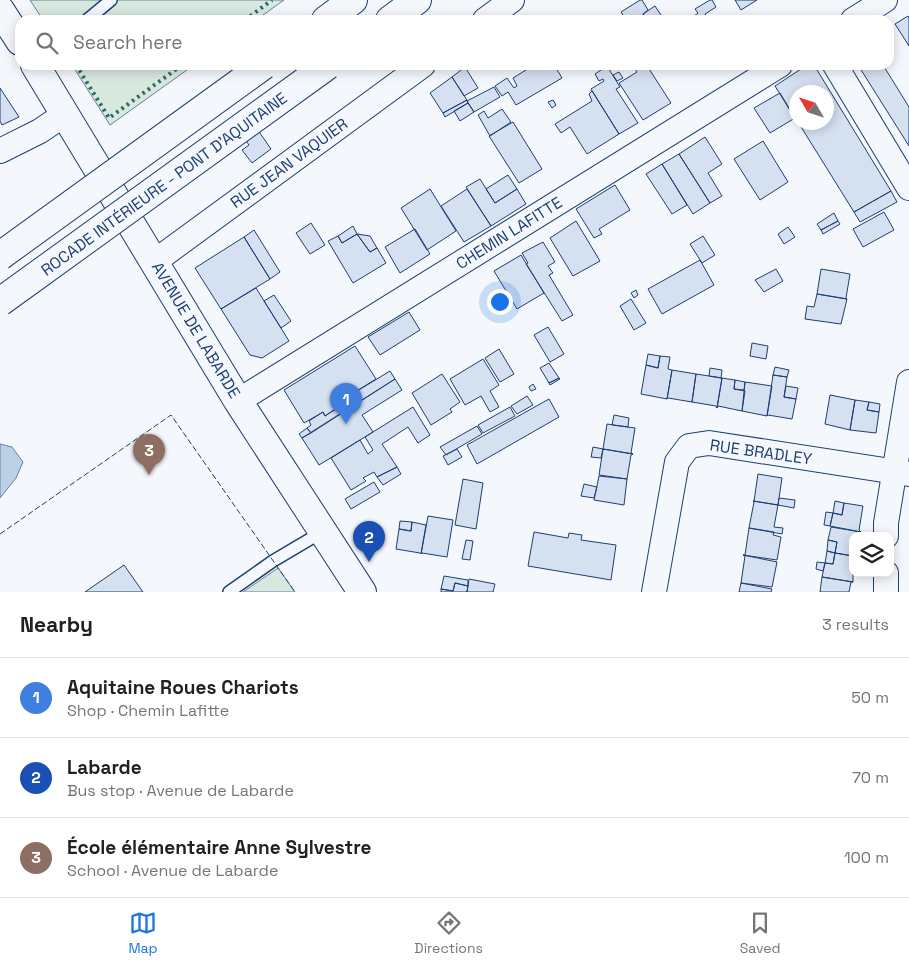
<!DOCTYPE html>
<meta charset="utf-8">
<style>
:root{--surface:#fff;--page:#f2f2f2;--text:#202124;--muted:#757577;--line:#e0e0e0;--accent:#1a73e8}
body{margin:0;font-family:"Space Grotesk",sans-serif;background:var(--page);color:var(--text)}
.controls{position:absolute;right:15px;bottom:15px;display:grid;overflow:hidden;border-radius:10px;box-shadow:0 2px 12px #0003}
.controls button{width:45px;height:45px;display:grid;place-items:center;padding:0;border:0;border-bottom:1px solid var(--line);background:var(--surface);color:var(--text);font:25px sans-serif}
.compass{position:absolute;left:789px;top:85px;width:45px;height:45px;border-radius:50%;background:var(--surface);box-shadow:0 2px 12px #0003;rotate:309deg}
.you{position:absolute;left:499px;top:301px;width:18px;height:18px;margin:-12px;border:4px solid #fff;border-radius:50%;background:#1a73e8;box-shadow:0 0 0 8px #1a73e833}
.badge{display:grid;place-items:center;width:32px;height:32px;border-radius:50%;background:var(--accent);color:#fff;font-size:16px;font-weight:700}
.pin{position:absolute;translate:-50% -41px;filter:drop-shadow(0 1px 2px #0008)}
.pin::after{content:'';position:absolute;top:26px;width:18px;height:15px;background:inherit;clip-path:polygon(0 0,100% 0,50% 100%)}
.list{margin:0;padding:0;list-style:none}
h2{display:flex;justify-content:space-between;align-items:center;height:65px;margin:0;padding:0 20px;font-size:21px}
h2 small{font-size:16px;font-weight:400;color:var(--muted)}
.list li{display:grid;grid-template-columns:32px 1fr auto;gap:15px;align-items:center;box-sizing:border-box;height:80px;padding:0 20px;border-top:1px solid var(--line)}
.list b{display:block;font-size:19px;white-space:nowrap}
.list p{margin:0;font-size:16px;white-space:nowrap;color:var(--muted)}
.list em{font-size:16px;font-style:normal;color:var(--muted)}
.icon{flex:none;width:28px;height:28px;fill:none;stroke:currentColor;stroke-width:2;stroke-linecap:round;stroke-linejoin:round}
.map{position:relative;flex:none;width:909px;height:592px;overflow:hidden}
.search{position:absolute;background:var(--surface);box-shadow:0 2px 12px #0003;left:15px;right:15px;top:15px;height:55px;display:flex;align-items:center;gap:12px;box-sizing:border-box;padding:0 18px;border-radius:15px;color:var(--muted);font-size:19px}
.sheet{height:305px;background:var(--surface)}
nav{display:flex;justify-content:space-around;align-items:center;box-sizing:border-box;height:70px;border-top:1px solid var(--line);background:var(--surface);font-size:14px;color:var(--muted)}
nav a{display:grid;justify-items:center;gap:2px}
nav .on{color:var(--accent)}
.map>svg:first-child{display:block}
.green{fill:#d7e8df;stroke:#687fa3}
.water{fill:#bed0e5;stroke:#687fa3}
.building{fill:#d5e0f0;stroke:#1d3f73}
.lines{fill:none;stroke-linecap:round;stroke-linejoin:round}
.lane-casing{stroke:#1d3f73;stroke-width:14}
.street-casing{stroke:#1d3f73;stroke-width:26}
.secondary-casing{stroke:#1d3f73;stroke-width:30}
.highway-casing{stroke:#1d3f73;stroke-width:30}
.lane{stroke:#f4f7fb;stroke-width:11}
.street{stroke:#f4f7fb;stroke-width:24}
.secondary{stroke:#f4f7fb;stroke-width:28}
.highway{stroke:#f4f7fb;stroke-width:28}
.highway-bridge-casing{stroke:#1d3f73;stroke-width:30;stroke-linecap:butt}
.highway-bridge{stroke:#f4f7fb;stroke-width:28}
.hedge{stroke:#2c6c60;stroke-width:4;stroke-dasharray:2.5 4;stroke-linecap:butt}
.fence{stroke:#1d3f73;stroke-width:1;stroke-dasharray:6 2.5;stroke-linecap:butt}
.labels{text-anchor:middle;dominant-baseline:central;stroke-width:4;stroke-linejoin:round;paint-order:stroke}
.street-label{font-size:16px;fill:#1d3f73;stroke:#f4f7fb}
</style>
<div class="map">
<svg width="909" height="592" viewBox="0 0 909 592">
<rect width="100%" height="100%" fill="#f4f7fb"/>
<path class="green" d="M30,0H284L256,20H43Z
M72,65H194L110,125Z
M278,568L295,592H243Z"/>
<path class="water" d="M0,444L12,447L23,462L16,478L0,498Z"/>
<path class="building" d="M640,0H642L648,10L643,14L646,20H626L621,12Z
M710,0H712L716,7L705,14L709,20L713,17L715,20H697L694,16L698,13L695,9Z
M735,0H757L741,10Z
M655,6L661,15L654,20H646L643,14Z
M908,16L909,18V46L895,24Z
M534,65H561L556,68L562,78L516,105L508,92L502,96L495,86L507,78L514,88L517,86L513,78Z
M632,65H648L647,66L653,75L671,103L643,120L619,83L637,72Z
M807,65H814L891,191L854,212L798,122H826V92H796V120L775,86Z
M858,65H883L909,107V146Z
M607,66L620,87L616,89L638,123L619,134L591,89L604,81L603,79L599,81L595,74Z
M465,67L478,88L464,96L452,77Z
M619,72L623,78L617,81L613,75Z
M452,77L467,100L443,113L430,93Z
M494,87L500,97L474,112L467,101Z
M0,88L19,117L2,125L0,121Z
M592,91L619,134L587,154L570,127L561,133L555,124L592,101L589,94Z
M780,93L795,118L770,133L754,108Z
M467,100L468,103L445,117L443,113Z
M553,100L556,105L552,108L548,102Z
M468,103L474,112L460,121L454,111Z
M502,109L511,122L490,136L478,115L484,111L488,118Z
M513,122L542,169L519,183L489,136Z
M255,126L271,149L252,163L242,150L249,145L242,135Z
M705,137L722,164L708,173L722,196L710,203L679,154Z
M763,141L788,182L760,200L734,159Z
M679,154L710,203L693,214L662,164Z
M662,164L687,205L672,214L646,174Z
M508,175L517,189L495,203L486,189Z
M480,179L495,203L517,189L526,204L491,226L466,187Z
M615,185L630,210L599,229L602,234L594,238L576,209Z
M430,189L456,231L427,250L401,208Z
M467,189L491,226L464,242L441,206Z
M891,191L897,202L860,222L854,212Z
M884,212L894,230L863,247L853,229Z
M834,213L838,221L821,230L817,224Z
M576,221L600,261L573,276L550,238Z
M838,221L840,224L823,234L821,230Z
M311,223L325,245L310,254L296,233Z
M353,226L357,234L342,243L338,236Z
M788,227L795,237L784,244L778,234Z
M415,229L430,254L400,273L385,247Z
M254,230L280,272L270,279L244,237Z
M357,234L370,252L377,248L386,263L353,283L328,241L338,236L342,243Z
M357,234L370,236L377,248L370,252Z
M703,236L715,255L702,263L690,244Z
M244,237L270,279L221,309L195,268Z
M543,242L555,262L548,266L553,273L549,275L573,315L562,321L526,264L528,263L522,253Z
M521,255L544,293L517,309L494,271Z
M700,260L714,285L662,314L648,289Z
M776,269L783,281L764,292L755,280Z
M821,269L850,274L846,298L847,299L817,294Z
M256,288L289,341L262,358L250,355L221,309Z
M636,290L638,295L634,298L631,293Z
M817,294L847,299L841,324L805,319L807,306L814,307Z
M274,295L291,321L281,328L264,301Z
M631,299L646,323L634,330L620,306Z
M409,312L420,330L380,355L368,337Z
M548,327L564,354L550,362L534,335Z
M752,343L768,346L766,359L750,356Z
M355,346L376,379L334,405L337,408L325,416L323,412L304,423L284,390Z
M499,349L514,374L500,382L485,358Z
M648,354L660,356L658,368L646,365Z
M660,356L670,357L668,369L672,370L667,399L641,394L646,365L658,368Z
M483,359L499,385L490,391L499,407L490,412L481,396L465,405L450,379Z
M549,363L559,378L549,383L540,368Z
M775,367L789,370L787,377L773,375Z
M710,368L722,370L721,378L709,376Z
M672,370L696,374L692,402L668,398L667,399Z
M390,371L395,379L311,433L307,428L311,425L309,421L323,412L325,416L337,408L334,405Z
M442,374L460,402L450,409L452,412L431,425L412,393Z
M696,374L722,378L717,408L716,406L692,402Z
M773,375L787,377L784,397L796,399L792,419L768,415L767,416Z
M559,378L560,379L550,385L549,383Z
M722,378L735,380L734,389L745,391L742,411L718,406L717,408Z
M395,379L402,390L362,415L373,432L319,465L302,438Z
M735,380L745,382L744,390L734,389Z
M745,382L772,386L767,416L742,411Z
M533,384L536,389L531,391L529,387Z
M786,386L798,388L796,399L784,397Z
M830,395L855,400L850,430L825,424Z
M527,396L533,405L517,414L511,406Z
M549,399L559,417L477,464L467,445Z
M855,400L869,402L867,410L879,412L876,433L850,430Z
M869,402L880,404L879,412L867,410Z
M413,407L430,435L418,443L408,427L382,444L397,467L377,477L374,472L363,478L366,481L351,490L331,458L360,440L368,454L373,450L365,437Z
M510,407L515,416L483,433L478,425Z
M614,415L629,418L628,427L612,425Z
M607,424L635,428L631,453L633,454L603,449Z
M477,426L482,434L446,455L440,447Z
M307,428L311,433L302,438L299,434Z
M593,447L603,449L601,458L591,457Z
M457,449L462,457L448,465L443,456Z
M603,449L633,454L631,455L627,479L599,475Z
M397,467L401,474L383,485L377,477Z
M758,474L782,478L778,505L753,501H754Z
M599,476L627,479L624,505L594,500Z
M463,479L483,483L476,529L455,525Z
M374,482L380,492L351,509L345,499Z
M584,484L597,487L594,498L581,496Z
M779,498L795,500L794,508L778,505Z
M753,501L778,505L774,527L783,528L782,534L749,528L754,502Z
M835,501L844,503L842,515L833,513Z
M844,503L863,506L859,530L861,532L830,526L833,513L842,515Z
M826,512L833,513L830,526L824,525Z
M428,516L453,520L447,557L422,553L421,554Z
M400,521L412,522L411,531L399,529Z
M412,522L426,525L421,554L420,553L396,549L399,529L411,531Z
M831,527L861,532L859,536H853V556L835,553L837,542L828,540Z
M749,528L774,532L773,535L781,537L777,560L743,555H745Z
M534,532L568,538L569,533L582,535L581,540L616,545L611,580L528,566Z
M466,540L473,541L470,560L462,559Z
M828,540L837,542L835,553L827,551Z
M827,551L835,553L833,564L825,563Z
M835,553L853,556V582L822,577L825,563L833,564Z
M743,555L777,562L772,587L741,583L745,556Z
M817,562L825,563L823,571L816,569Z
M124,565L143,592H85Z
M444,576L468,580V586L455,583L453,591L441,589Z
M822,577L853,582H851L849,592H820Z
M469,579L495,584L493,592H467Z
M455,583L468,586L467,592H441V589L453,591Z
M741,583L772,589L771,592H739Z"/>
<g class="lines">
<g class="lane-casing">
<path id="lane" d="M87,20L111,0
M229,592L273,561L322,532"/>
</g>
<g class="street-casing">
<path id="street" d="M485,20L512,0
M853,20L885,0
M835,65L909,188
M0,151L40,131L65,114
M154,262L423,65
M238,401L780,65
M886,536V523L909,382
M886,573V592
M654,592L677,462L689,446L709,443L909,474"/>
</g>
<g class="secondary-casing">
<path id="secondary" d="M0,10L20,41
M35,65L238,401L362,592"/>
</g>
<g class="highway-casing">
<path id="highway" d="M326,20L353,0
M390,20L417,0"/>
</g>
<use href="#lane" class="lane"/>
<use href="#street" class="street"/>
<use href="#secondary" class="secondary"/>
<use href="#highway" class="highway"/>
<g class="highway-bridge-casing">
<path id="highway-bridge" d="M0,256L264,65
M0,302L328,65"/>
</g>
<use href="#highway-bridge" class="highway-bridge"/>
<path class="hedge" d="M245,20L272,0
M76,65L109,118L182,65"/>
<path class="fence" d="M0,534L171,415L295,592"/>
</g>
<g class="labels">
<g class="street-label">
<text transform="translate(289 163) rotate(-36)">RUE JEAN VAQUIER</text>
<text transform="translate(164 184) rotate(-36)">ROCADE INTÉRIEURE - PONT D'AQUITAINE</text>
<text transform="translate(509 233) rotate(-32)">CHEMIN LAFITTE</text>
<text transform="translate(196 330) rotate(59)">AVENUE DE LABARDE</text>
<text transform="translate(761 452) rotate(8)">RUE BRADLEY</text>
</g>
</g>
</svg>
<div class="controls">
<button><svg class="icon" aria-label="layers" viewBox="0 0 24 24"><path d="M12 4l9 5-9 5-9-5zM3 14l9 5 9-5"/></svg></button>
</div>
<svg class="compass" viewBox="-18 -18 36 36"><path d="M0-13l5 13h-10z" fill="#e53935"/><path d="M0 13l5-13h-10z" fill="#757577"/></svg>
<div class="you"></div>
<div class="pin badge" style="left:346px;top:424px;background:#3f7fe0">1</div>
<div class="pin badge" style="left:369px;top:562px;background:#1a4fb4">2</div>
<div class="pin badge" style="left:149px;top:475px;background:#8d6e63">3</div>
<div class="search"><svg class="icon" aria-label="search" viewBox="0 0 24 24"><circle cx="10" cy="10" r="6"/><path d="M15 15l6 6"/></svg>Search here</div>
</div>
<section class="sheet">
<h2>Nearby<small>3 results</small></h2>
<ul class="list">
<li><span class="badge" style="background:#3f7fe0">1</span><div><b>Aquitaine Roues Chariots</b><p>Shop · Chemin Lafitte</p></div><em>50 m</em></li>
<li><span class="badge" style="background:#1a4fb4">2</span><div><b>Labarde</b><p>Bus stop · Avenue de Labarde</p></div><em>70 m</em></li>
<li><span class="badge" style="background:#8d6e63">3</span><div><b>École élémentaire Anne Sylvestre</b><p>School · Avenue de Labarde</p></div><em>100 m</em></li>
</ul>
</section>
<nav>
<a class="on"><svg class="icon" aria-label="map" viewBox="0 0 24 24"><path d="M3 6l6-2 6 2 6-2v14l-6 2-6-2-6 2zM9 4v14M15 6v14"/></svg>Map</a>
<a><svg class="icon" aria-label="directions" viewBox="0 0 24 24"><path d="M12 3l9 9-9 9-9-9zM9 14v-3h6M13 9l2 2-2 2"/></svg>Directions</a>
<a><svg class="icon" aria-label="saved" viewBox="0 0 24 24"><path d="M7 4h10v16l-5-4-5 4z"/></svg>Saved</a>
</nav>
